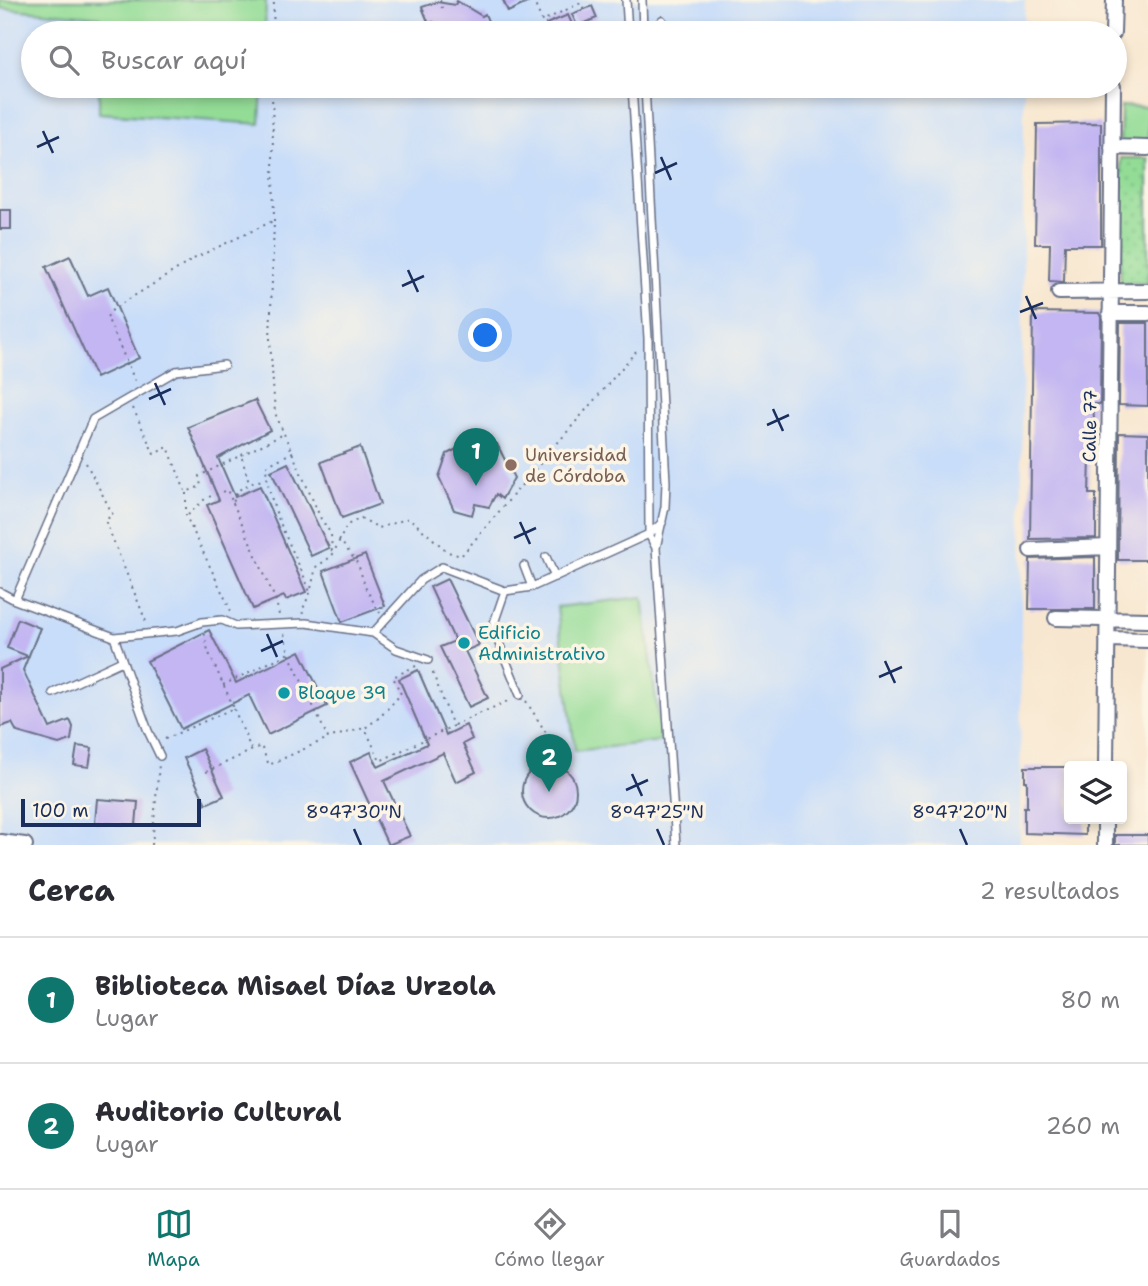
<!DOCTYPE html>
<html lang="es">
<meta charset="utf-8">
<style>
:root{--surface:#fff;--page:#f7f7f7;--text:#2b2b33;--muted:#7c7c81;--line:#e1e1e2;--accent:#0f766e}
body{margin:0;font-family:"Shantell Sans",sans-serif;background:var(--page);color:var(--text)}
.controls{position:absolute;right:21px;bottom:21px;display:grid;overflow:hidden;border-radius:7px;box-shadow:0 4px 10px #0003}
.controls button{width:63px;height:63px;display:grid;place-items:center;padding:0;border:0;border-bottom:2px solid var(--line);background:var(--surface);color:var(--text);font:35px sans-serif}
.scale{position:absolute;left:21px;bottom:18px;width:180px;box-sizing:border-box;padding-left:7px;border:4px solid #1b2f5e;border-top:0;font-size:19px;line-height:24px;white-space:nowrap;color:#1b2f5e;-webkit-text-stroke:5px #fcf5e5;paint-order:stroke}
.you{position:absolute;left:486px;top:336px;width:24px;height:24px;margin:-18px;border:5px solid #fff;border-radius:50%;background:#1a73e8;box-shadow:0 0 0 10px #1a73e833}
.badge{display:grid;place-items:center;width:46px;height:46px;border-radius:50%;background:var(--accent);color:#fff;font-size:23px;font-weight:700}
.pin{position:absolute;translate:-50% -58px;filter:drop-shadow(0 2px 4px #0008)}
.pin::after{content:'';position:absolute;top:37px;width:24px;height:21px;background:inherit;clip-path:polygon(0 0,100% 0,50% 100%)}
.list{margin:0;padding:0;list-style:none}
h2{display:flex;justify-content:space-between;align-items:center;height:91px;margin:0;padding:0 28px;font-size:30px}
h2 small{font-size:23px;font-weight:400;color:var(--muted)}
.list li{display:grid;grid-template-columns:46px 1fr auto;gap:21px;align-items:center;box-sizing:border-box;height:126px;padding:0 28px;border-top:2px solid var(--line)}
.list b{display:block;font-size:26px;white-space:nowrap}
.list p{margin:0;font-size:23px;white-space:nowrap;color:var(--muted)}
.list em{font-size:23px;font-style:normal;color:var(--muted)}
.icon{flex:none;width:38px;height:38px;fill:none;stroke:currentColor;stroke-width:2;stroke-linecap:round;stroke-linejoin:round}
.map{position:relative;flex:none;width:1148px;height:845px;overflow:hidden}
.search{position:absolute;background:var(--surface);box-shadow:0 4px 10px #0003;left:21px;right:21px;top:21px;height:77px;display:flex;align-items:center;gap:18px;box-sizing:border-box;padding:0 24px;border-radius:38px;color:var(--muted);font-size:26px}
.sheet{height:343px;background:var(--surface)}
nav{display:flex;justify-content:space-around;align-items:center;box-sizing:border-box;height:98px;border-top:2px solid var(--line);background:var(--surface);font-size:19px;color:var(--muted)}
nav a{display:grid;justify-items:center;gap:4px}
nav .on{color:var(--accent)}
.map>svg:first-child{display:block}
.built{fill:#c8ddf9}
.green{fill:#93dc96;stroke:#57867a;stroke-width:2}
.park{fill:url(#park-dots);stroke:#57867a;stroke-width:2}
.building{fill:#c3b6f2}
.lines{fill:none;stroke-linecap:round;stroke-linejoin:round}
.service-casing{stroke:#686f86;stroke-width:10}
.minor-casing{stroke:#686f86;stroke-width:18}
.path{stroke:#686f86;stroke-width:2;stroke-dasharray:2 5;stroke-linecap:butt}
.service{stroke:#fff;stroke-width:7}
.minor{stroke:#fff;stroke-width:14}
.ticks{fill:none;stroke:#1b2f5e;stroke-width:2.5}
.education-dot{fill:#8d6e63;stroke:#fcf5e5;stroke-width:2.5}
.culture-dot{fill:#0f9aa8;stroke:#fcf5e5;stroke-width:2.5}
.labels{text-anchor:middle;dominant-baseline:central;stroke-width:7;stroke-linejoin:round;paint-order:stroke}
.street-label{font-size:18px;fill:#1b2f5e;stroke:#fcf5e5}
.education-label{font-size:18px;fill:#785e54;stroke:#fcf5e5;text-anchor:start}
.culture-label{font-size:18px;fill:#0d838f;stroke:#fcf5e5;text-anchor:start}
.ticks-label{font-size:18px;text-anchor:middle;fill:#1b2f5e;stroke:#fcf5e5;stroke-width:7;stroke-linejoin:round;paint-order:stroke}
</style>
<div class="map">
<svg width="1148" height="845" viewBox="0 0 1148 845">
<defs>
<pattern id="park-dots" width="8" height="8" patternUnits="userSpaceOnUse" patternTransform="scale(1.75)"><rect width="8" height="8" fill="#93dc96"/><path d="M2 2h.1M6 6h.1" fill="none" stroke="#7ebd84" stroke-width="1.8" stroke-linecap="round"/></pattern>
</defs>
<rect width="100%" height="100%" fill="#fcf5e5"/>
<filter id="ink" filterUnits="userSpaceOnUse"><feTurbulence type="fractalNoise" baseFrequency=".0143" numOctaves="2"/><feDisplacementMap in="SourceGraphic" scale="14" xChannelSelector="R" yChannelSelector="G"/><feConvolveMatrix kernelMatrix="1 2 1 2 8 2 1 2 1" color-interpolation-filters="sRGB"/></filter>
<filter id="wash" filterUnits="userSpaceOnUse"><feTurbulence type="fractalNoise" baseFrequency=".00686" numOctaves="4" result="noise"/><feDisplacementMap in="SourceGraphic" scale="28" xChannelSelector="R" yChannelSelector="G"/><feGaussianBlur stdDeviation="1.57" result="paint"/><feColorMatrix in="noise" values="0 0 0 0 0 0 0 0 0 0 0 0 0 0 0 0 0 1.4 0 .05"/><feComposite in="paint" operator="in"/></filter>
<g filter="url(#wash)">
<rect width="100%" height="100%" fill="#f8e7d0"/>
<path class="built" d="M0,0H1025L1024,33H33V86H1024L1020,845H0Z"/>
<path class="green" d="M0,0H266L265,33H100V17L0,8Z
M99,86H262L260,124L99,113Z
M1121,106L1148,107V143H1120Z
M643,597L661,741L575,751L557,607Z"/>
<path class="park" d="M1121,158H1148V283H1120Z"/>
<g id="blocks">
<path class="building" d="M503,0H533L508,12Z
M457,1L482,16L485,14L493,33H452L433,22L429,24L422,7L437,2L455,5Z
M592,6L597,18L577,26L572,14Z
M568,15L572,24L551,33L546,24Z
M1101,123V245H1065L1064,282L1049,281L1050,244H1035L1037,124Z
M0,210H11V229H0Z
M70,256L88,296L108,287L139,358L96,378L46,267Z
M1033,312L1099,313L1101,317L1100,404H1093L1094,419H1091L1089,494H1096V538L1030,539Z
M1120,323H1148V406L1119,405Z
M255,400L270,430L218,458L235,497L260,486L306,592L286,600L284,596L253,609L207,505L219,500L188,427Z
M1119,433L1148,434V560H1118Z
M472,441L497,444L514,478L502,499L496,494L489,507L475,504L472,515L454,510L439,477L447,454Z
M360,447L380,504L342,518L321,462Z
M288,463L329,548L311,556L271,471Z
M365,555L385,606L342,622L323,571Z
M1095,557V609H1029L1030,559Z
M447,579L479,645L465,651L488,698L469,707L440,647L455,641L430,587Z
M18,619L40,628L23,670L50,728L70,720L73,727L71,740L59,744L17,732L12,723L0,727V669L28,656L7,648Z
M209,630L236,683L300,651L327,706L268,735L249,695L181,729L147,661Z
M418,670L446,735L466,725L472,739L463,744L476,772L456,782L443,753L384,781L410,836L388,845L350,762L371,752L378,767L427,744L399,679Z
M77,746L92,748L89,767L74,765Z
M202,749L224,796L206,804L184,758Z
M522 791a27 27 0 1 1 54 0a27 27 0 1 1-54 0Z
M1025,767H1069V819H1085V835L1024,833V807H1027V781H1025Z
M97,799L138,802L136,825L95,823Z
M1115,835H1148V845H1115Z"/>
</g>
</g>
<g filter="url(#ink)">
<use href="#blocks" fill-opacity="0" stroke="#686f86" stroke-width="2"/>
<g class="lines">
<g class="service-casing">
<path id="service" d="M626,0L628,33
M642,0L643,33
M652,33L662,20
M632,86L648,338L649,534L656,548
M645,86L666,482L665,507L656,548L676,845
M546,557L555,577
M524,566L532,587
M505,591L494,623L498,641L520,695
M0,592L15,600L114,637L177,631L202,622L222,620L236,626L306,623L373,633L421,580L442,567L505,591L532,587L649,534L662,523
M15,600L93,419L176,371L224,365
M373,633L396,649L428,660
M114,637L148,731L160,756
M53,693L122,661"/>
</g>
<g class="minor-casing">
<path id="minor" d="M1113,33L1114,0
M1112,147L1148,148
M1059,292L1148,291
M1110,313H1148
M1031,550L1108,547
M1056,618L1148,620
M1107,639L1148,640
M1106,766L1113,86
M0,842L25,845
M1105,845V819"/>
</g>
<path class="path" d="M440,0L442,8
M533,0L542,21L581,3L584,9
M273,33L274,0
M272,86L274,221L270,340L275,413L321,519L331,534L332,555
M135,381L107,317L113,309L197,257L273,221
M133,408L154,454L168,447L185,491
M293,452L266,466C268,511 295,550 310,592
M242,458L249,483
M86,463L113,515L105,520L147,624
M233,503L276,601L279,615
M188,515L206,498L227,490L233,503L237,491L249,484L265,479
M339,539L358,564L366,589L380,613
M231,611L186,516V492L201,486L199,476L284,434
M303,614L302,611L310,593L316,567L332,556L347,525L361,518L379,528L409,518L448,552L461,556L638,349
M289,654L328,738L364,728
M416,666L393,677L401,694L380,717L365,728L380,761L453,726L432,671
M223,685L289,653L284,634
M526,701L550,739L557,765
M234,709L251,749
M454,725L510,700
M165,739L234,708L208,651L204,631
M206,772L261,746L269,765L328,738
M152,845L159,764"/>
<use href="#service" class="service"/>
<use href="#minor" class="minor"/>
</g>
</g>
<path class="ticks" d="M43,131L53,153M37,147L59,137M661,157L671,180M655,173L677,163M408,270L418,292M402,286L424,276M1026,296L1036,319M1020,312L1043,303M155,383L165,405M149,399L171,389M773,409L783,431M767,425L789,415M520,522L530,544M514,538L536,528M267,634L277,657M261,651L283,641M885,661L895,683M879,677L902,667M632,774L642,796M626,790L648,780M354,829L361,845M657,829L664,845M960,829L967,845"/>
<circle class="education-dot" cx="511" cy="465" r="7"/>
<g class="culture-dot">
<circle cx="464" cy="643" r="7"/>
<circle cx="284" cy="693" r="7"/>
</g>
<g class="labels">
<g class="street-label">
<text transform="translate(1090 426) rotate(-89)">Calle 77</text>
</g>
<g class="education-label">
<text x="525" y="455">Universidad<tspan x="525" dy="21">de Córdoba</tspan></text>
</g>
<g class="culture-label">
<text x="478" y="633">Edificio<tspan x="478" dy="21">Administrativo</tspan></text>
<text x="298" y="693">Bloque 39</text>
</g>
</g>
<g class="ticks-label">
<text x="354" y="818">8°47'30"N</text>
<text x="657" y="818">8°47'25"N</text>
<text x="960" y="818">8°47'20"N</text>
</g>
</svg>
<div class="controls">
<button><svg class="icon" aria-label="layers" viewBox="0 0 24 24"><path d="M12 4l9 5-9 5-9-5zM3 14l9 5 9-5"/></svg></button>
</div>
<div class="scale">100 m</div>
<div class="you"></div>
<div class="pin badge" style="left:476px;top:486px">1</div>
<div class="pin badge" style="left:549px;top:792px">2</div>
<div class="search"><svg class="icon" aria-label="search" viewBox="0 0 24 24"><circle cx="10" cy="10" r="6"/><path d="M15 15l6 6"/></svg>Buscar aquí</div>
</div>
<section class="sheet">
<h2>Cerca<small>2 resultados</small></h2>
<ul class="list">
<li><span class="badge">1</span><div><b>Biblioteca Misael Díaz Urzola</b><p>Lugar</p></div><em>80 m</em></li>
<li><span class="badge">2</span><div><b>Auditorio Cultural</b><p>Lugar</p></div><em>260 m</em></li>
</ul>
</section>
<nav>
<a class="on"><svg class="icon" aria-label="map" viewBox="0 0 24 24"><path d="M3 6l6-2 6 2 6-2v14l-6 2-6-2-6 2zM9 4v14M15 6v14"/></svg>Mapa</a>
<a><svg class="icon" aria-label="directions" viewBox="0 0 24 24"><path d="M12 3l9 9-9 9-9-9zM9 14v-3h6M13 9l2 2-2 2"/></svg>Cómo llegar</a>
<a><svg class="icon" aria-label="saved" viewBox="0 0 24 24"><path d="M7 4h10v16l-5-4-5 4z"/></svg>Guardados</a>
</nav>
